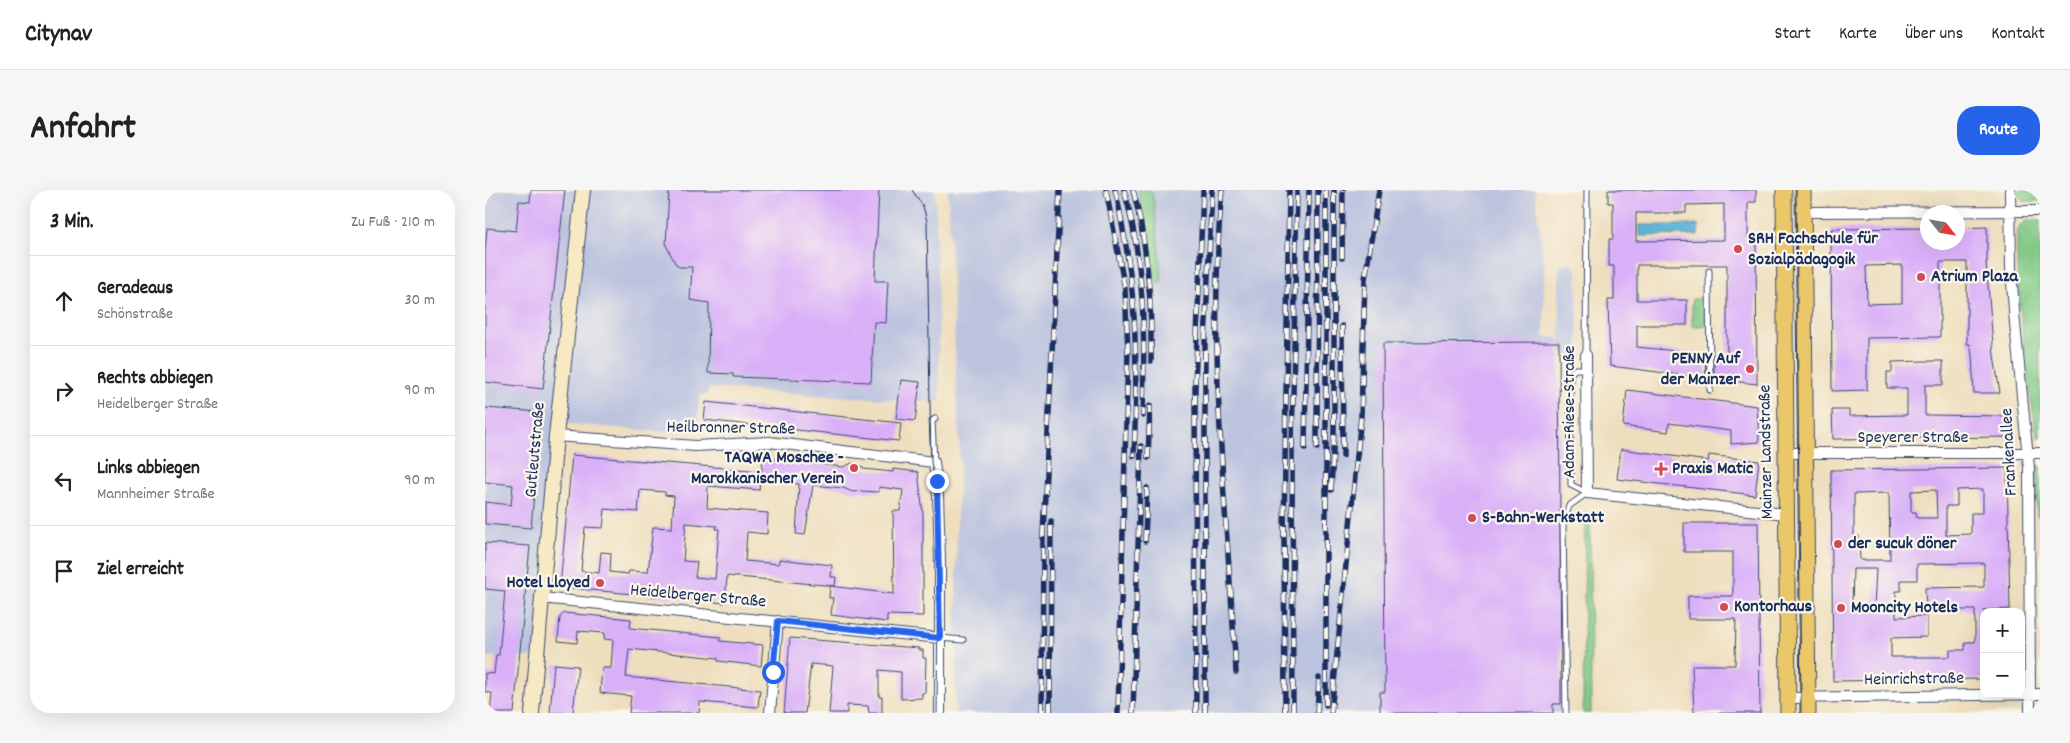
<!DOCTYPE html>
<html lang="de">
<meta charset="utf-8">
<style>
:root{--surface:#fff;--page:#f6f6f6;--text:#222;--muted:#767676;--line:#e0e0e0;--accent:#2563eb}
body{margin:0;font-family:Dekko,sans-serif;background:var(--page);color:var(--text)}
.controls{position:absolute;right:15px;bottom:15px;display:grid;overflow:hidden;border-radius:10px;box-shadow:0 5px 20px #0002}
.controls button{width:45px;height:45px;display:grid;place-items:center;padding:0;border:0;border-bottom:1px solid var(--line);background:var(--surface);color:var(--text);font:25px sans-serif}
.compass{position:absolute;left:1435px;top:15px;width:45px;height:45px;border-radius:50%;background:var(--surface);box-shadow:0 5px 20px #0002;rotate:121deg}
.stop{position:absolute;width:15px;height:15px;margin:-11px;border:4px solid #2563eb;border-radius:50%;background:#fff}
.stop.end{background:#2563eb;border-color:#fff;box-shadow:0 1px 5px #0008}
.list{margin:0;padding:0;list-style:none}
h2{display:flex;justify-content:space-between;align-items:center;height:65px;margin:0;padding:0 20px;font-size:21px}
h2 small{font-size:16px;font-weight:400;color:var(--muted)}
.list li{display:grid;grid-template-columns:32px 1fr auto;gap:15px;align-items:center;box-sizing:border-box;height:90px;padding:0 20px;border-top:1px solid var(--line)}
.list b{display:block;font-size:19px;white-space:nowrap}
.list p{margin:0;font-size:16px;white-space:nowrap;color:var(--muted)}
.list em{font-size:16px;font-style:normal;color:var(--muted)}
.icon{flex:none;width:28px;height:28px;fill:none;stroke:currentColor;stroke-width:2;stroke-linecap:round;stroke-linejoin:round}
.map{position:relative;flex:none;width:1555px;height:523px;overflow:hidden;border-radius:20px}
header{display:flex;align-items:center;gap:30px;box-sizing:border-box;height:70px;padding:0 25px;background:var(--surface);border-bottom:1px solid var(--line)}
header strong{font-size:24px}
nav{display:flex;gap:28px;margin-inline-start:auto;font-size:18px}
.intro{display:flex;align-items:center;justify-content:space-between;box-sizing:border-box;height:120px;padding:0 30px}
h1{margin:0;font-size:35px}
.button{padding:12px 22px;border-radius:20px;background:var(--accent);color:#fff;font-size:18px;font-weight:700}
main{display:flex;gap:30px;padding:0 30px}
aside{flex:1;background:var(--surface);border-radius:20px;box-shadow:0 5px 20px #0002}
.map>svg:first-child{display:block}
.industrial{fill:#bcc3de}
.green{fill:#81c985;stroke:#4e7c72}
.water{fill:#5ab2d7;stroke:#3a709a}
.building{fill:#d9aff8;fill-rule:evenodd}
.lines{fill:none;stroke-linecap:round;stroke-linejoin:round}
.lane-casing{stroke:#3b496c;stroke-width:7}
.street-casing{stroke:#3b496c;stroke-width:12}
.secondary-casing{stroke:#3b496c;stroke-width:16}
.primary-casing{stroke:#3b496c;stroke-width:17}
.lane{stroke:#fff;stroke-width:5}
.street{stroke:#fff;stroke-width:10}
.secondary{stroke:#f7e9c3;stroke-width:14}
.primary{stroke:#eac769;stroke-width:15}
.tram{stroke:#1b2f5e;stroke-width:1}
.rail-casing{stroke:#1b2f5e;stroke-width:5.5}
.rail{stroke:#fbf7ec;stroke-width:4;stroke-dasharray:11;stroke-linecap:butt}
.route{stroke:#2563eb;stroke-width:6}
.poi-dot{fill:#d1495b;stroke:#fbf7ec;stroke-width:2}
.labels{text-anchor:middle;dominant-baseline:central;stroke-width:4.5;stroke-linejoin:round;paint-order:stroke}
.poi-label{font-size:18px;font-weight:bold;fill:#1b2f5e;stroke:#fbf7ec;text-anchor:start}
.street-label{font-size:18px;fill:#1b2f5e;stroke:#fbf7ec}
</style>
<header>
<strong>Citynav</strong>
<nav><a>Start</a><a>Karte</a><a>Über uns</a><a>Kontakt</a></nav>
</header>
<div class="intro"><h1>Anfahrt</h1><a class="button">Route</a></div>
<main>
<aside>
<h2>3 Min.<small>Zu Fuß · 210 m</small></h2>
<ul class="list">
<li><svg class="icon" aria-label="ahead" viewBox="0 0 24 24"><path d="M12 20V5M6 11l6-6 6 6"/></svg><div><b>Geradeaus</b><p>Schönstraße</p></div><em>30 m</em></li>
<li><svg class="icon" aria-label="right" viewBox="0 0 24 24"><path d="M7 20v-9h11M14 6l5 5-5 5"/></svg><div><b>Rechts abbiegen</b><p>Heidelberger Straße</p></div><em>90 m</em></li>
<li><svg class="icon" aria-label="left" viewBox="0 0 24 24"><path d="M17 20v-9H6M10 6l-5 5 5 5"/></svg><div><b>Links abbiegen</b><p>Mannheimer Straße</p></div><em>90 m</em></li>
<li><svg class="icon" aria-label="arrive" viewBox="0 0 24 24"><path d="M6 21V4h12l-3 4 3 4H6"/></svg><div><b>Ziel erreicht</b></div></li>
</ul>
</aside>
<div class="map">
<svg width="1555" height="523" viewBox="0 0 1555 523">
<rect width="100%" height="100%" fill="#fbf7ec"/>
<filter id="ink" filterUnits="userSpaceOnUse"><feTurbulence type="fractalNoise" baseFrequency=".02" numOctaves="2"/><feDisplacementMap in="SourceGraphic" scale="10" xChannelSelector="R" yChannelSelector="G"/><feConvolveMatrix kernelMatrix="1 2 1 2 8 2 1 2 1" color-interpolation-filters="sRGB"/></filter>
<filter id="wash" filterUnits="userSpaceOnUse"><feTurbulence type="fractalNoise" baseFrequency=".0096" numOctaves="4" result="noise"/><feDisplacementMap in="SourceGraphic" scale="20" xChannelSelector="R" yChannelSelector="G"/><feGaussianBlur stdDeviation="1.12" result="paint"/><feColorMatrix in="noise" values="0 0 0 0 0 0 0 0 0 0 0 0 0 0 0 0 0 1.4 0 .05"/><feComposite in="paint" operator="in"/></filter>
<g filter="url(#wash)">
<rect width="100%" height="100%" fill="#eedebd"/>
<path class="industrial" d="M0,0H450L455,211H433L430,231L411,229L413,210L223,198L222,205H215L212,232L193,243L73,233L51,467H0Z
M463,0H1050L1059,74V147L1074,148L1077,523H470L472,328L475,272Z
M1084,72L1089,75L1092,80L1093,158L1090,163L1086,166L1076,162L1075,158L1074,80L1078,74Z"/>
<path class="green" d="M653,0H666L669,13L677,91L668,94L664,53Z
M1533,0H1555V11H1539L1533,3Z
M1543,30H1555V250L1552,245L1543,192L1532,88V43L1535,36Z
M1207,109H1220L1221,136H1207Z
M1555,275V326H1552L1551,278Z
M1100,324H1105L1106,523H1098Z"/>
<path class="water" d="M1155,35H1214L1213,45L1155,46Z"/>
<g id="blocks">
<path class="building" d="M46,0H80L58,199L0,192V61L2,38L31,41L34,11L45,12Z
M184,0H394L390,91H403L402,109L401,133L389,132L386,192L248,187V184L223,183L224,113L205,110L207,77H194L190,73L181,55Z
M1123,0H1271V12H1263V48H1271L1272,194L1229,189V165L1242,166V75H1152V110H1202V135H1152V157L1220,164L1221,188L1125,176L1123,110H1129V76H1124V49H1128V13H1123ZM1239,14V50L1151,51V23H1201V15Z
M1502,37V72H1501L1509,166L1515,203H1489L1487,165L1485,154H1482V72H1455V147L1382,148V200L1347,201L1346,39L1442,38V52H1472V38ZM1417,75V113L1382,114L1381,76Z
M1074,152L1076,514H1068V523H895V502H900L898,153Z
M1439,171H1458V195H1440V225L1524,226V247L1348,249L1347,220H1364V226L1422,225V198H1402V182H1407V172Z
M416,190L435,192L430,231L411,229Z
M1142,200L1272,216L1274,252L1246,254V241L1184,233L1183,242L1138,236Z
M221,212L416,233L414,251L219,230Z
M0,218L56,222L46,338L0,334V312L26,315L28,295L0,292Z
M1136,259L1223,271L1224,265L1274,271L1270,305L1132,289Z
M87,265L276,281L274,300L223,296L222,318L283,323L282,344L262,342L260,371L294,374V369L347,375L346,387H351L350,396L242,386L240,413L75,397ZM155,300L180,302V305L189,306L187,338L168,337L163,382L144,381L143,384L125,382L126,363L116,362L114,383L96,381L100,337L118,338L120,319L153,322ZM201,333L232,336L231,339H234L230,389L210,387L212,372L198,371Z
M278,268L359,277L367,273L374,275L379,279L408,282V279L433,282L438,324V426L402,425V432L346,425L348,408H344L345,396L409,404L408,321H415L418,300L394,297V302L375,301L368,302L358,298L328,295L320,345L311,344L314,294L305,293L306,290L276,287Z
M1522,278L1525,419L1499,420V489L1348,491L1346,280ZM1498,299V323H1486V344L1461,345V316H1472V300ZM1451,300L1452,328H1432L1431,322H1426V301ZM1404,303L1405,370H1375L1374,346H1369V304ZM1499,373V397L1440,398L1441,420H1490V452H1480V460H1465V467H1406V448L1442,447V426L1411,427V401H1416V390H1432V374ZM1368,379H1391L1389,417H1367Z
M1199,333H1273L1275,523H1209L1207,475H1250L1251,429H1203V406H1248V362H1199Z
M0,353L45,356L29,523H5L7,503L0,502V483L9,484L11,465H14L20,401L0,399Z
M79,423L146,429L145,438L235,447V451L278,455L276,476L233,471V468L144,459L141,487L275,500L273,517L215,512L214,523H144L146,506L115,503L117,478H126L128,450L119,449L120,443L93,441L92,453L73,451L75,427Z
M305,448L434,458L433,460H438V468H441L440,503H437V508L416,509V482L394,480V507H397V523H384L383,516L362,515V523H344L348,476L326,474L320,523H299Z
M69,474L93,476L88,523H65Z"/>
</g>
</g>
<g filter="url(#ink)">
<use href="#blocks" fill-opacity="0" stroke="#3b496c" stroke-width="1"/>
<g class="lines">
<g class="lane-casing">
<path id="lane" d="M1224,81L1225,200
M1101,165L1102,0
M449,272L447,231L450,229
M455,448L478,450
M1081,523L1078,334L1084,316L1102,303L1086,295L1085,184L1090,179H1101"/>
</g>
<g class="street-casing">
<path id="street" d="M1525,0L1526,79L1530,134L1544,278L1545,523
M1319,22L1555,21
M1101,165L1102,303L1301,324
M71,246L211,256L284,252L449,272L453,305L455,369V523
M1301,263H1555
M56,408L455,448
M1303,508L1555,504
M285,523L293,431"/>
</g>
<g class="secondary-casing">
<path id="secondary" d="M47,523L71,246L98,0"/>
</g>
<g class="primary-casing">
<path id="primary" d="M1299,0L1303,523
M1318,0L1323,523"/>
</g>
<use href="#lane" class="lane"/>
<use href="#street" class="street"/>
<use href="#secondary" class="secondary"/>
<use href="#primary" class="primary"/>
<path class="tram" d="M427,0L438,16L442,31L446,272L450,293L453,374L452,523
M1311,0L1316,523"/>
<g class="rail-casing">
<path id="rail" d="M621,0L640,99L643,160L633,523
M630,0C634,14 636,30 639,45C653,118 652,192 649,266
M639,0C660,72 660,151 658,226
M648,0C663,56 667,113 666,171
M737,0C722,158 742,324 751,482
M857,68L858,0
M857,136L858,266
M820,258L824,0
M832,258L833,0
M663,268L665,216
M846,300L849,241V0
M660,351L662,298
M841,515V0
M557,523L558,344L575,0
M565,523L566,331
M648,523L656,256
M711,523L710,196L718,0
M720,523V152L727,0
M800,523L799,343L804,0
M808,523L807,257L812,0
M832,523L834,488
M846,523L876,226L880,89L894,0"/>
</g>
<use href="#rail" class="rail"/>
</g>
</g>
<g class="lines" filter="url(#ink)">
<path class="route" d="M288,482L293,431L455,448L452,291"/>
</g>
<g class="poi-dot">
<circle cx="1253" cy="59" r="5"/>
<circle cx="1436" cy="87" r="5"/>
<circle cx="1265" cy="179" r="5"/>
<circle cx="369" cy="278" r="5"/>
<path d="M1173.5 271.5h5v5h5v5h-5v5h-5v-5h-5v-5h5z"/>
<circle cx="987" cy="328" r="5"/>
<circle cx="1353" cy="354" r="5"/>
<circle cx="115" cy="393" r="5"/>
<circle cx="1239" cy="417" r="5"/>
<circle cx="1356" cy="418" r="5"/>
</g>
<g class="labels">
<g class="poi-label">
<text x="1263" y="49">SRH Fachschule für<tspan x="1263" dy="21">Sozialpädagogik</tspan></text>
<text x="1446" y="87">Atrium Plaza</text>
<text x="1255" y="169" text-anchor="end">PENNY Auf<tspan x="1255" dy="21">der Mainzer</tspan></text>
<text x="359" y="268" text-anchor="end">TAQWA Moschee -<tspan x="359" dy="21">Marokkanischer Verein</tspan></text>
<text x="1187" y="279">Praxis Matic</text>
<text x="997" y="328">S-Bahn-Werkstatt</text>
<text x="1363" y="354">der sucuk döner</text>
<text x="105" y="393" text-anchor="end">Hotel Lloyed</text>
<text x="1249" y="417">Kontorhaus</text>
<text x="1366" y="418">Mooncity Hotels</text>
</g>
<g class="street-label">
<text transform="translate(1085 222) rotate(-90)">Adam-Riese-Straße</text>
<text transform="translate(246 239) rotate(1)">Heilbronner Straße</text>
<text x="1428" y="248">Speyerer Straße</text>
<text transform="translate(51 260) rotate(-85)">Gutleutstraße</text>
<text transform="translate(1282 262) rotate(-91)">Mainzer Landstraße</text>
<text transform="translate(1525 262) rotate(-93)">Frankenallee</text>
<text transform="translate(213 407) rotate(5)">Heidelberger Straße</text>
<text transform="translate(1429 490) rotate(-1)">Heinrichstraße</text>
</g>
</g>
</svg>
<div class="controls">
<button>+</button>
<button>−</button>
</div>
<svg class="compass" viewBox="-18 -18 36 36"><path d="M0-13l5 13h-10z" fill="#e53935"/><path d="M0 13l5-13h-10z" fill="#767676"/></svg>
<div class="stop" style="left:288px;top:482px"></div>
<div class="stop end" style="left:452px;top:291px"></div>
</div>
</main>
